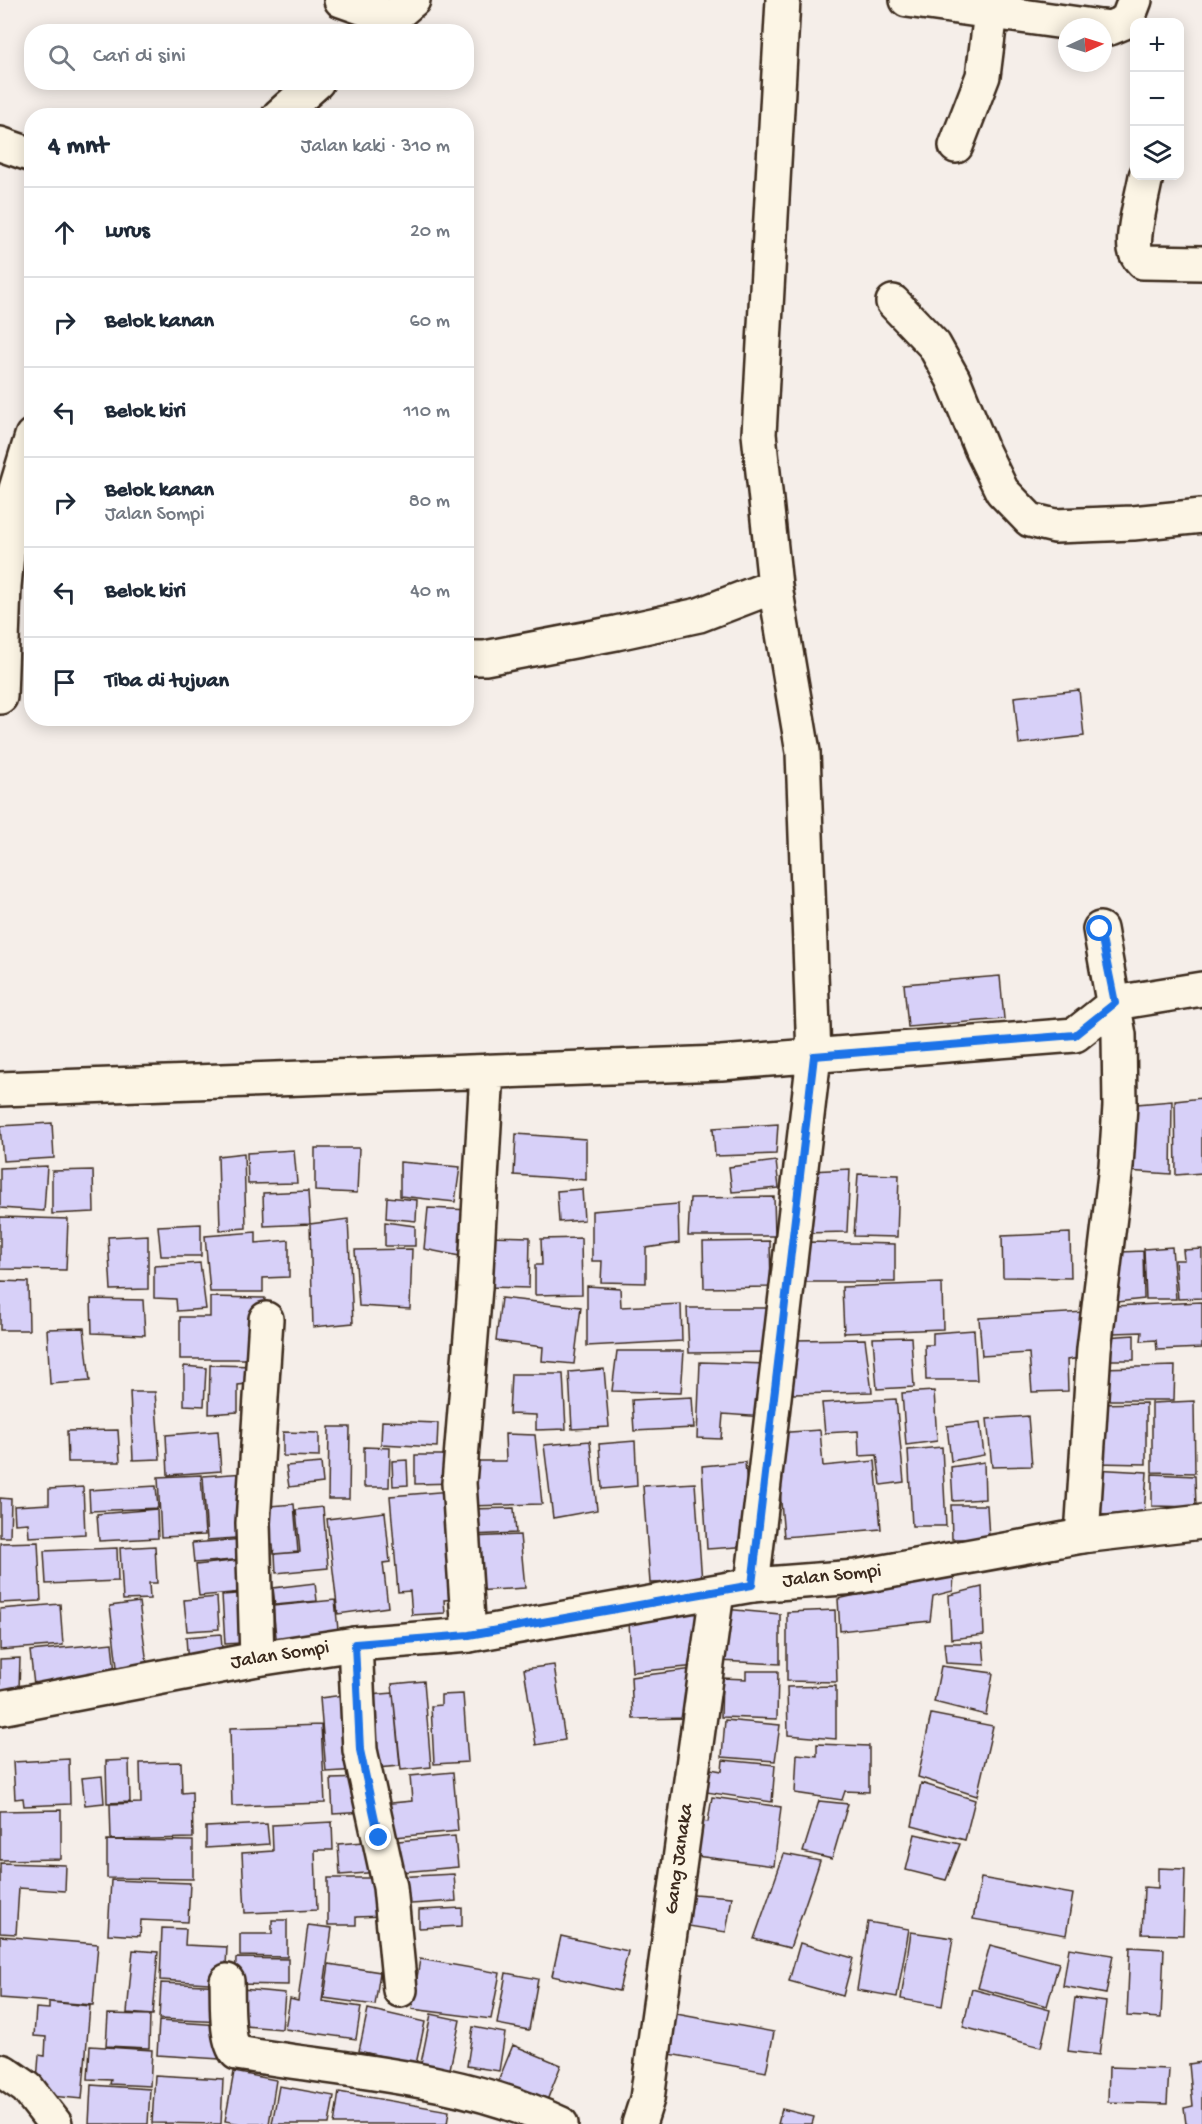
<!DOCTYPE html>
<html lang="id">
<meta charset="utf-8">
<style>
:root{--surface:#fff;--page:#f6f6f7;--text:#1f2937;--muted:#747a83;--line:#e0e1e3}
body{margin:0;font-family:"Gochi Hand",sans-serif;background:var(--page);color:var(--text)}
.controls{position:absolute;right:18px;top:18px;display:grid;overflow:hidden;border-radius:12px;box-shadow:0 3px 15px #0003}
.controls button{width:54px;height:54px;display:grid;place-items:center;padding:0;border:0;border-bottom:2px solid var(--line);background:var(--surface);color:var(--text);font:30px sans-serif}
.compass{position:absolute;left:1058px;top:18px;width:54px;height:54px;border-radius:50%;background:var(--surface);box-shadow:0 3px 15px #0003;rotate:86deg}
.stop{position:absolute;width:18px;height:18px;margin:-14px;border:4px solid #1a73e8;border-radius:50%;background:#fff}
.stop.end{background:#1a73e8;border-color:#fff;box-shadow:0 2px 6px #0008}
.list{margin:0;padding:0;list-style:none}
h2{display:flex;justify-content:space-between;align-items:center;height:78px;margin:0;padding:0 24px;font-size:26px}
h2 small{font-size:20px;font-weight:400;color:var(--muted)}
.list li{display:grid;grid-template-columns:39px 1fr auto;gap:18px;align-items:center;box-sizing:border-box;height:90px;padding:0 24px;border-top:2px solid var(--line)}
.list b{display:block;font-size:22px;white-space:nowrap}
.list p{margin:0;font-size:20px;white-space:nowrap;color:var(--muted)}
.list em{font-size:20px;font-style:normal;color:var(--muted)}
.icon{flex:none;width:33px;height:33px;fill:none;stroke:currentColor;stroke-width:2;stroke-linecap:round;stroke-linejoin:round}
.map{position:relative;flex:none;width:1202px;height:2124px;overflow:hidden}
.search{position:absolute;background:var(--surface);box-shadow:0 3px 15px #0003;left:24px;top:24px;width:450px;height:66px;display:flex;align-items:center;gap:15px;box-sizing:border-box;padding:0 21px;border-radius:24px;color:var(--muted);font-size:22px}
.panel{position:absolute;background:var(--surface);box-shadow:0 3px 15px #0003;left:24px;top:108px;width:450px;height:618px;border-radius:24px}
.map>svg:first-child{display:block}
.building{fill:#d7d0f8;stroke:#3b2a1e;stroke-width:1.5}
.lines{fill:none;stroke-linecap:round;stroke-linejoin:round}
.street-casing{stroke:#3b2a1e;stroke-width:38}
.secondary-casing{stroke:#3b2a1e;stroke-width:38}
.street{stroke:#fcf5e5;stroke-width:33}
.secondary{stroke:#fcf5e5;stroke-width:33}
.route{stroke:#1a73e8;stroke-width:8}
.labels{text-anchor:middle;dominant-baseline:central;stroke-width:5;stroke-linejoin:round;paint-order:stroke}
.street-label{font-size:20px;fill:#3b2a1e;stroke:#fcf5e5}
</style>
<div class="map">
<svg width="1202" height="2124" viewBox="0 0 1202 2124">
<rect width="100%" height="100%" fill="#f5eee9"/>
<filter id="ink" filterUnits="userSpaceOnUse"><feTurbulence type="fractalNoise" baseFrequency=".0167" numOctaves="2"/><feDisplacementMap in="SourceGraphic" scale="12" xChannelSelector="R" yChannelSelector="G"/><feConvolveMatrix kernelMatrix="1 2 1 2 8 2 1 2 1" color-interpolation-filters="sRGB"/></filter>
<g filter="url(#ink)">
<path class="building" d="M1079,690L1084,736L1019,744L1014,697Z
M1000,976L1004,1019L908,1027L904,984Z
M1202,1098V1173L1176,1175L1175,1101Z
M1172,1101L1171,1174L1127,1171L1125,1105Z
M52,1123L54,1158L3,1161L0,1126Z
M778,1124L776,1154L715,1156L713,1128Z
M516,1134L586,1139V1180L514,1175Z
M315,1148H359L357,1193L315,1191Z
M294,1150L297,1183L248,1184L247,1153Z
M244,1153L246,1228L220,1230L218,1156Z
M776,1161L779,1188L732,1192L729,1167Z
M400,1162L460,1167L455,1202L400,1196Z
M47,1166L44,1211L0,1208V1168Z
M850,1169L847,1232L803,1233L810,1171Z
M93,1170L94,1212L52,1214V1171Z
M858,1174L899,1175L897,1237L854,1236Z
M582,1189L584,1220L559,1222L557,1191Z
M308,1191L310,1224L264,1226L263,1193Z
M387,1197L417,1200L416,1221L386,1218Z
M774,1197L775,1236H688L690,1198Z
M678,1204L679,1243L646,1248V1283L601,1282L602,1261H592V1211Z
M428,1208L471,1210L465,1257L424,1249Z
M0,1217L68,1219L66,1270L0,1269Z
M348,1219L353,1323L313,1327L310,1224Z
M385,1222L415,1226V1246H385Z
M201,1224V1256H161L158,1226Z
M256,1232V1243L289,1240V1277L263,1278V1292H210L205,1236Z
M1070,1233L1071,1278L1003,1277L1002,1236Z
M148,1235V1289L111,1290L108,1237Z
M487,1236L530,1237L529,1288L487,1287Z
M581,1238L582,1294L535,1295V1265H542L541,1239Z
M770,1241L771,1287L704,1288L703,1242Z
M808,1242L895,1244V1282H805Z
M1172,1247L1176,1299H1146L1144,1249Z
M412,1249L410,1309L359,1306L355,1250Z
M1202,1249V1298L1178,1299L1175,1260H1184L1183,1250Z
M1143,1251L1144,1299L1117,1302L1121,1252Z
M200,1263L206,1309L177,1311L176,1299L154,1298V1266Z
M0,1281L28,1282L29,1330H0Z
M942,1283L943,1329L844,1333L842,1287Z
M587,1286L620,1288L621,1307L681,1304L682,1341L587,1346Z
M210,1297L265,1298L259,1359H180V1317H210Z
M501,1298L581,1307L574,1364L542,1361L543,1347L496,1341Z
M91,1299L143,1300L145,1335L92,1333Z
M1202,1302V1348L1157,1350L1156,1340L1141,1341L1142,1332L1114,1333V1306Z
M687,1308H770L773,1352L689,1353Z
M1085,1312L1087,1357L1067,1360L1068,1391L1032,1392L1029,1353L982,1356L979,1318Z
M84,1328L90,1381L50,1384L47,1329Z
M974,1330L977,1380H926L925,1345H933V1333Z
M1134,1335V1360H1106L1105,1337Z
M911,1337L914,1387L877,1389L873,1338Z
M865,1339L872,1392L793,1394L792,1340Z
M617,1351H684L681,1393L612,1391Z
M700,1362L769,1364L764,1417L723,1414L721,1439L697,1438Z
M210,1365L258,1366L257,1383L238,1385V1412L209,1414Z
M184,1366L206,1368L204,1406L184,1405Z
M1175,1366L1174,1400H1100L1101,1368Z
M604,1369L609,1427L572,1429L569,1372Z
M511,1374H563L566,1429L536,1430V1415L509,1414Z
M934,1391L937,1441L906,1445L902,1393Z
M130,1392H155L160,1459L133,1460Z
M692,1397L694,1428L634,1431L632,1400Z
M896,1399L904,1482L881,1485L877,1455L859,1456L858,1431L825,1433L822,1403Z
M1194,1401L1195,1473L1152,1472V1403Z
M1146,1403V1464L1096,1463L1098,1404Z
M1028,1416L1032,1466L992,1467L987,1419Z
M382,1421L438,1423L437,1447L381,1444Z
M980,1422L984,1455L951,1461L947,1426Z
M329,1427H350L349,1499H328Z
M118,1430L120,1462H68L67,1431Z
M820,1430L823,1466L875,1461L881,1529L784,1537L775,1433Z
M218,1431L221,1471L168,1475L166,1435Z
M283,1432L319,1433V1457L283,1456Z
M505,1434L535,1435L542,1504L468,1506L470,1461H506Z
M590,1441L597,1510L553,1518L544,1445Z
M635,1441L637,1486L602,1489L599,1444Z
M364,1447L390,1448L389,1487H364Z
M942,1447L946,1526H912L908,1450Z
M415,1455H456L457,1483L415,1484Z
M407,1460L408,1485L393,1486L392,1461Z
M745,1462L752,1546L707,1549L702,1466Z
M984,1462L985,1499L953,1501L951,1467Z
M321,1463L323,1483L289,1487L286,1466Z
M1093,1469L1147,1472L1144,1514L1092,1515Z
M245,1473L250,1537L207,1540L203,1476Z
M1152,1474L1195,1476L1196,1507L1152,1506Z
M201,1475L205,1535L161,1537L158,1477Z
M695,1483L702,1582L650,1583L643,1486Z
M156,1486L158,1508L90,1511L89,1490Z
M83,1487L85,1534L29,1537L28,1523L15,1524L14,1506L49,1504V1489Z
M451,1491L460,1599L444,1600L445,1613L412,1615L410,1591L398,1592L390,1496Z
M0,1498L11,1499L10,1537H0Z
M294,1504L298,1552L274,1554L273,1545L258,1547L257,1526L271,1525L270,1506Z
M951,1505H987L989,1539H952Z
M323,1507L328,1568L276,1573L275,1554L300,1552L296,1510Z
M514,1508L516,1533L471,1535L469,1509Z
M157,1509L158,1538L99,1541L97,1514Z
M385,1512L390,1562L383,1563L388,1607L338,1614L327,1519Z
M520,1535L525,1588L474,1591L470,1537Z
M244,1539L246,1559L194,1563L192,1543Z
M38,1542L41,1601L0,1603V1543Z
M155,1546L157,1583H149L150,1599L123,1600L120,1548Z
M117,1548L118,1581L46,1584L44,1551Z
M250,1559L253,1591L199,1596L196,1565Z
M954,1573L953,1591L933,1596L930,1621L840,1631L838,1599L856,1595L855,1587Z
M315,1583L317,1601L275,1605L273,1588Z
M982,1587L984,1635L951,1639L949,1595Z
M252,1593L256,1642L225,1644L222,1595Z
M217,1597L219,1629L187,1631L184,1600Z
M335,1600L339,1640L277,1647L273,1606Z
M139,1602L147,1664L117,1667L110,1606Z
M60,1604L63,1645L0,1650V1609Z
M724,1609L780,1614V1664L719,1661Z
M701,1610L698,1666L632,1672L629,1622Z
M835,1610L837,1682L787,1681V1612Z
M221,1634L223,1663L188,1665L186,1637Z
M112,1643L115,1673L73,1677L65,1682L34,1685L30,1651Z
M944,1643H983L985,1665L946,1663Z
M20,1658L19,1690L0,1692V1659Z
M554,1665L565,1740L536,1745L524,1669Z
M941,1666L993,1673L986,1715L934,1702Z
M693,1669L691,1718L633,1719L631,1677Z
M746,1671H778L777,1719L721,1717L722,1678L746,1679Z
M424,1681L431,1767L401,1770L392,1684Z
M836,1686V1739L788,1735L787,1687Z
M393,1693L400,1766L364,1769L358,1696Z
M351,1694L358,1770L326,1772L320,1698Z
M463,1694L468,1762L434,1764L431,1706L441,1705V1695Z
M931,1714L993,1726L977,1796L918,1777Z
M725,1720L780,1725L775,1761L722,1757Z
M321,1725L325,1803L232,1806L230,1728Z
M817,1744L869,1746V1792L845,1791L842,1800L795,1793L797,1754L817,1756Z
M69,1759L70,1804L24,1806L23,1798L15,1799L13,1762Z
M129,1760L130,1802L107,1803L106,1761Z
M723,1760L775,1765L772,1802L706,1792L711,1769L722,1771Z
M181,1762L182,1793L192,1792L193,1838L111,1840L110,1804L141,1803L140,1763Z
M453,1772L458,1831L384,1838L381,1804L412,1801L410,1776Z
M102,1776L104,1803L85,1805L82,1778Z
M364,1778L366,1812L333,1814L331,1779Z
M921,1783L975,1800L965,1840L912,1826Z
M712,1797L781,1807L774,1866L688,1855L694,1820L708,1822Z
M819,1801L848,1804L832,1859L803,1852Z
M61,1810V1859L0,1860V1811Z
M332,1822L333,1850H315L317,1910L245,1913L242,1853L273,1851L272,1825Z
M267,1824L269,1844L206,1848V1827Z
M915,1834L960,1844L946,1880L906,1870Z
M455,1836L458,1867L390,1873L387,1842Z
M107,1840L193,1841V1879L107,1878Z
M378,1841L380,1872L340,1875L338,1844Z
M784,1854L820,1861L790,1948L754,1939Z
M0,1863L66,1865L65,1891L19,1888L16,1934L0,1933Z
M1158,1868L1185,1869L1183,1935L1142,1934L1144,1887L1158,1888Z
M454,1874L456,1901L396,1905L394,1877Z
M328,1878H385V1916L356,1917V1925H328Z
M981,1878L1073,1894L1066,1935L973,1919Z
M111,1880L190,1883L188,1922L141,1920L140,1936L108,1934Z
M681,1893L732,1897L726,1932L676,1924Z
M462,1908V1926L419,1928V1910Z
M272,1920H287V1957L240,1956V1934H272Z
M868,1922L909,1929L897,1997L857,1990Z
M308,1925L332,1928L322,2001L361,2007L356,2039L285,2029L290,1999L298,2001Z
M162,1928L186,1929L185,1945L227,1947L225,1984L160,1980Z
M911,1932L953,1938L942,2006L901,1999Z
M0,1936L98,1944L93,2005L0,1998Z
M561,1936L628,1951L619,1991L552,1976Z
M800,1943L853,1958L843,1996L789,1981Z
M990,1945L1059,1963L1047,2006L978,1988Z
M1130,1947L1164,1949L1161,2018L1127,2016Z
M1069,1948L1113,1955L1106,1994L1063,1986Z
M133,1950L158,1952L153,2015L127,2013Z
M236,1958L288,1959V1985L235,1984Z
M420,1959L500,1973L491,2019L412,2009Z
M329,1964L380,1972L375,2005L324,1998Z
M506,1973L538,1979L529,2030L497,2024Z
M161,1983L225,1986L223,2022L159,2019Z
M231,1988L285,1993L282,2029L232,2025Z
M972,1989L1050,2010L1041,2047L963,2027Z
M1075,1998L1106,2002L1099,2055L1068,2051Z
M49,2002L90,2006L82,2099L41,2095L37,2081L39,2055L45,2056L46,2037L34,2036L36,2008L49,2009Z
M368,2009L425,2022L416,2064L359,2051Z
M671,2013L774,2032L766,2072L664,2053Z
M108,2014L150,2015L149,2048L106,2046Z
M431,2014L460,2020L449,2074L420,2068Z
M159,2021L222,2025L220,2059L157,2055Z
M473,2027L505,2033L499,2071L467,2066Z
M513,2045L561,2065L544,2108L495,2089Z
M90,2046L152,2050L150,2086L110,2084L111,2080L88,2079Z
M1202,2062V2124H1186L1184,2108L1193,2106L1189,2064Z
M1109,2067L1169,2069L1167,2104L1108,2102Z
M234,2072L276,2080L269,2124H241L225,2121Z
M155,2075L223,2079L221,2124L152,2123Z
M91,2085L150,2089L148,2124H89Z
M279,2086L334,2096L329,2124H272Z
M339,2092L449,2111L447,2124H334Z
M782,2109L814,2117L812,2124H778Z"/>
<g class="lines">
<g class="street-casing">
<path id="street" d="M341,0L392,18
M907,0L1100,27
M1103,27L1110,28L1127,21L1135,0
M0,144L32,155
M956,146L983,76L991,12
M1146,176C1143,194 1132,232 1135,249C1136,255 1139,258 1143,262L1202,263
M893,302L934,345L953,379L982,450L1002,491L1030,520L1055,526L1133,523L1202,516
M466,658H485L616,633L699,615L775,586
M0,1089L721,1063L1075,1035L1115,1003L1202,989
M1082,1536L1094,1349L1116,1166L1120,1106L1119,1035L1100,929
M752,1585L814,1056L803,752L775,586L759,434L783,0
M469,1635L459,1483L475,1288L487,1071
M355,1644L360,1750L390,1887L400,1990
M257,1659L253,1523L266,1319
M227,1981C228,1998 225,2040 237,2053C345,2071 460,2076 561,2124
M0,2071L4,2072L27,2088L55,2124
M639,2124L647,2099L717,1592"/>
</g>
<g class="secondary-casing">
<path id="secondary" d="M376,32L413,0
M279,116L317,82
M0,697L4,586L12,502L32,436
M0,1708L257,1659L355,1644L469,1635L752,1585L856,1577L1082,1536L1202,1522"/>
</g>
<use href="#street" class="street"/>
<use href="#secondary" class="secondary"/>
</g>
</g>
<g class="lines" filter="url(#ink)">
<path class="route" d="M379,1838L360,1750L355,1644L469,1635L752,1585L814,1056L1075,1035L1115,1003L1100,929"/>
</g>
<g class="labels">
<g class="street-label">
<text transform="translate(832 1577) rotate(-6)">Jalan Sompi</text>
<text transform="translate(280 1656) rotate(-9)">Jalan Sompi</text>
<text transform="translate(680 1859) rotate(-82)">Gang Janaka</text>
</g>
</g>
</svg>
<div class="controls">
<button>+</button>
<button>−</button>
<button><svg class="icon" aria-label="layers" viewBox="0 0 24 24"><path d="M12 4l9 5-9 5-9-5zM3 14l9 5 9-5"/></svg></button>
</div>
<svg class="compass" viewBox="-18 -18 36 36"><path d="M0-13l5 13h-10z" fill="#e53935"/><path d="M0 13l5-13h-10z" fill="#747a83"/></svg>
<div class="stop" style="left:1100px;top:929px"></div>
<div class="stop end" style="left:379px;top:1838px"></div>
<div class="search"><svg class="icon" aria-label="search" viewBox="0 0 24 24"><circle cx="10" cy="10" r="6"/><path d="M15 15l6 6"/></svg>Cari di sini</div>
<section class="panel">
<h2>4 mnt<small>Jalan kaki · 310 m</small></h2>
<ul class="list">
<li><svg class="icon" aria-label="ahead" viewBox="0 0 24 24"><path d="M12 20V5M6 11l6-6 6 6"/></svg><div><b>Lurus</b></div><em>20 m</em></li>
<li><svg class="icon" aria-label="right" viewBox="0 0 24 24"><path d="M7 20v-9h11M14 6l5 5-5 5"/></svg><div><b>Belok kanan</b></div><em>60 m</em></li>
<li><svg class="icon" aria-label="left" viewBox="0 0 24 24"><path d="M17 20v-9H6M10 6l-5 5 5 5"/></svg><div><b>Belok kiri</b></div><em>110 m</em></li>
<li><svg class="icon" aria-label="right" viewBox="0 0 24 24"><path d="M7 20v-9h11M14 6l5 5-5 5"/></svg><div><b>Belok kanan</b><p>Jalan Sompi</p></div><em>80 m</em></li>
<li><svg class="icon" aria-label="left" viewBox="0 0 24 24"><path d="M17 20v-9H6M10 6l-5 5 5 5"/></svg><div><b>Belok kiri</b></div><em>40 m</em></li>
<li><svg class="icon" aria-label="arrive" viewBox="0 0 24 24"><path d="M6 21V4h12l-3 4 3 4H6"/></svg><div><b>Tiba di tujuan</b></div></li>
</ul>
</section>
</div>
